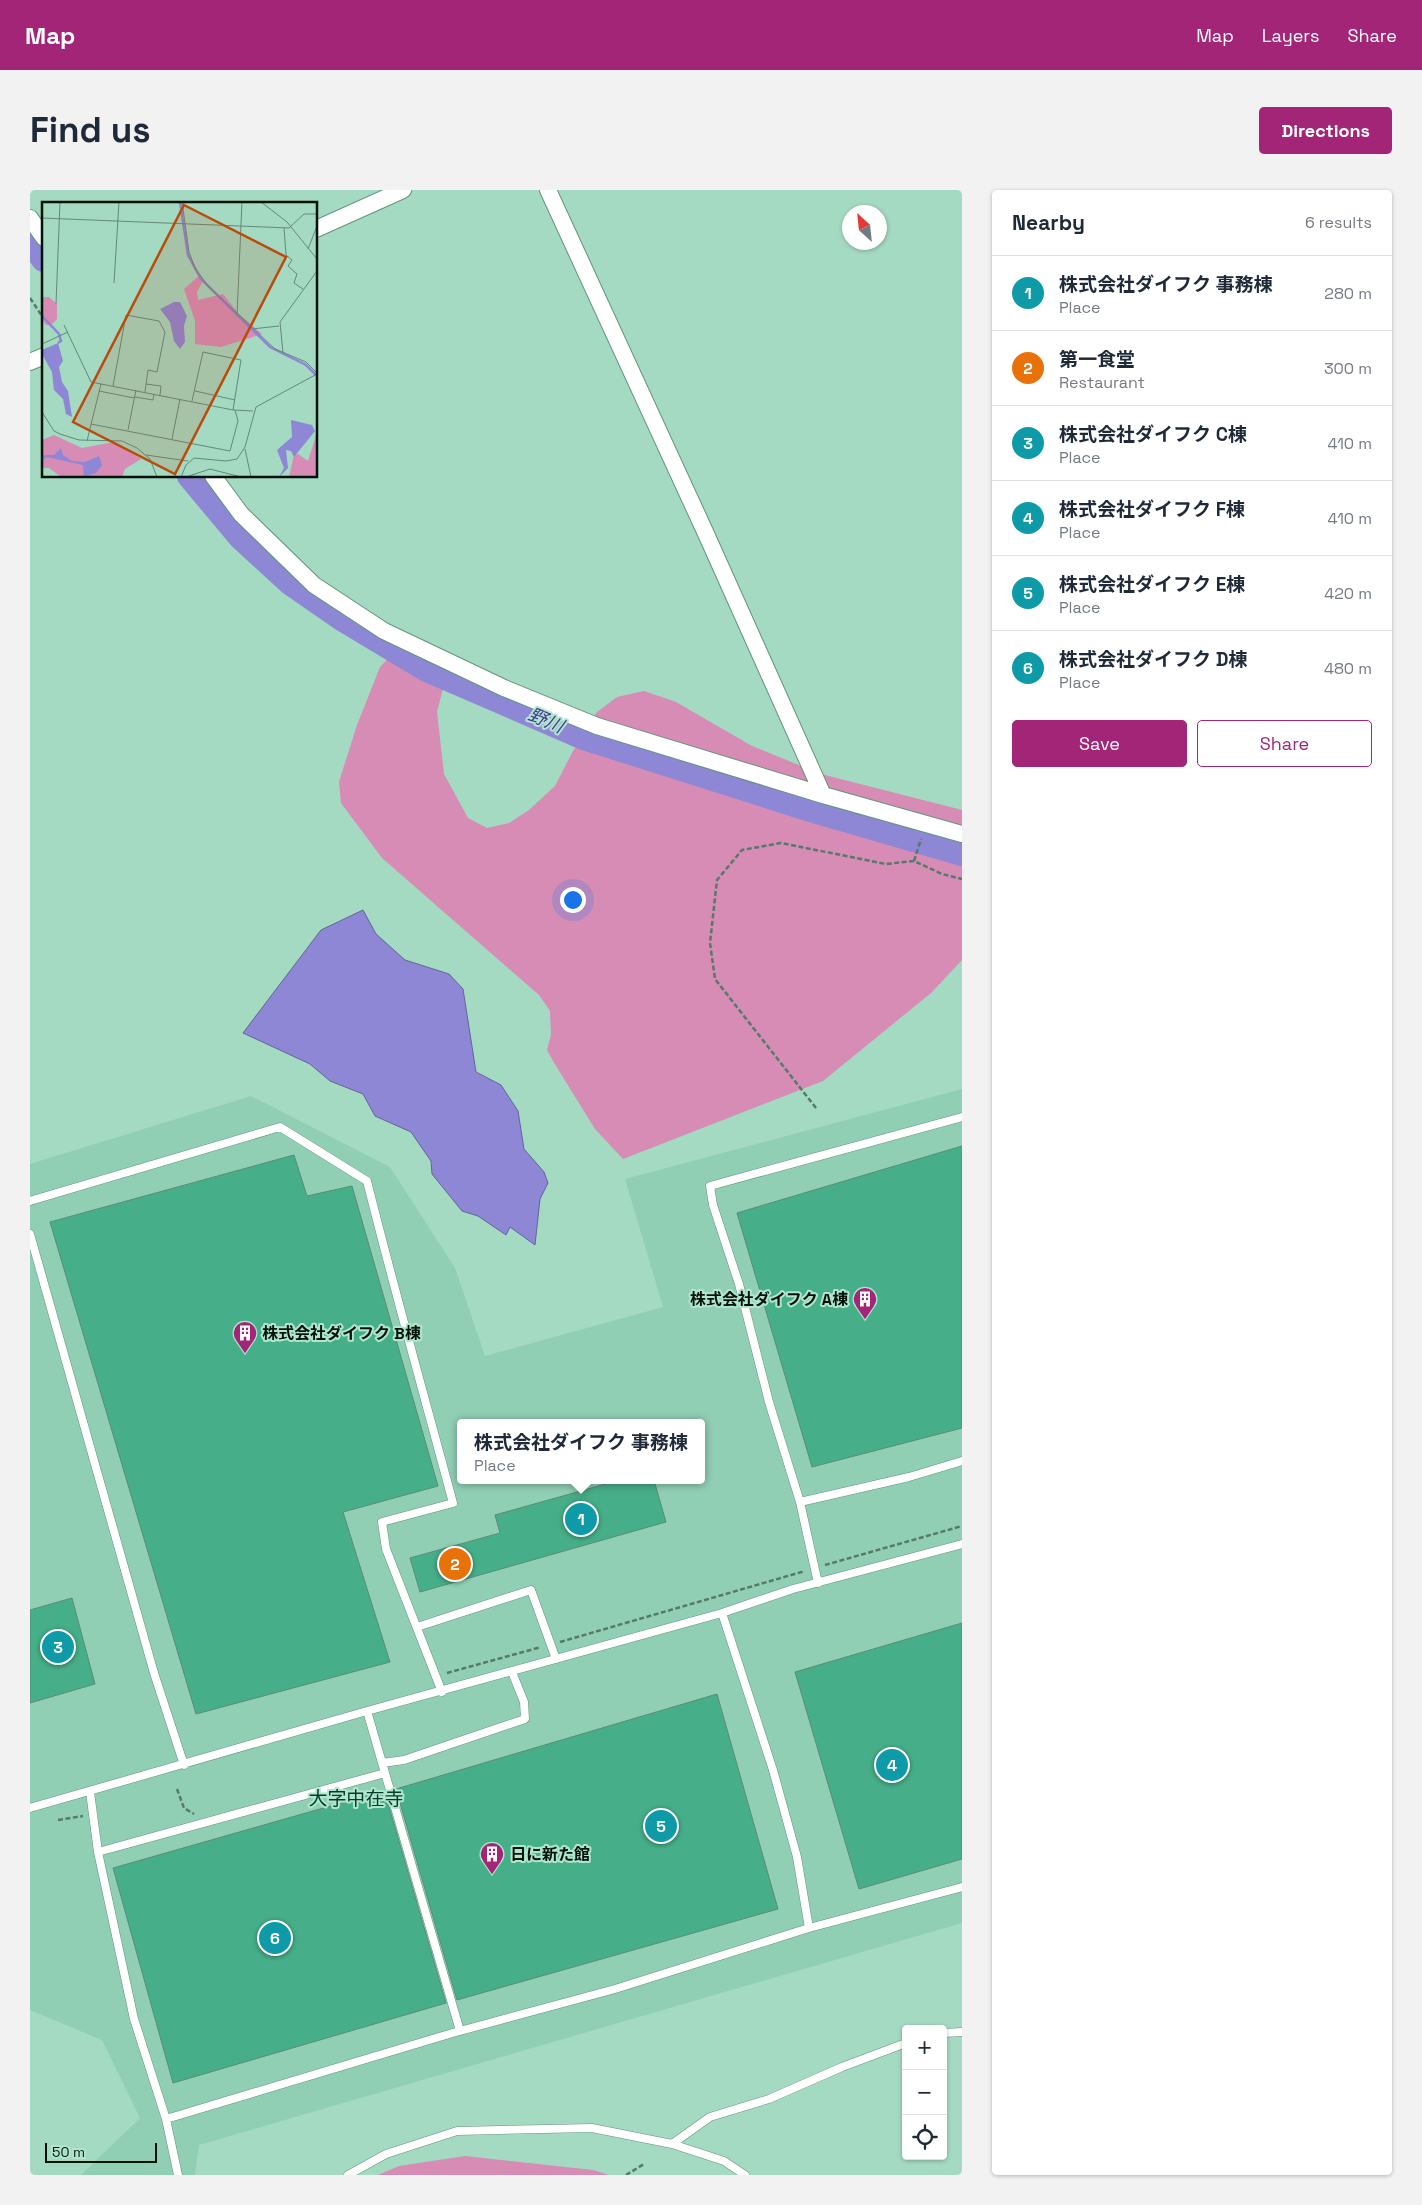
<!DOCTYPE html>
<meta charset="utf-8">
<style>
:root{--surface:#fff;--page:#f2f2f3;--text:#1f2937;--muted:#747a83;--line:#e0e1e3;--accent:#a32577}
body{margin:0;font-family:"Space Grotesk","Noto Sans JP",sans-serif;background:var(--page);color:var(--text)}
.controls{position:absolute;right:15px;bottom:15px;display:grid;overflow:hidden;border-radius:5px;box-shadow:0 1px 4px #0004}
.controls button{width:45px;height:45px;display:grid;place-items:center;padding:0;border:0;border-bottom:1px solid var(--line);background:var(--surface);color:var(--text);font:25px sans-serif}
.compass{position:absolute;left:812px;top:15px;width:45px;height:45px;border-radius:50%;background:var(--surface);box-shadow:0 1px 4px #0004;rotate:333deg}
.scale{position:absolute;left:15px;bottom:12px;width:112px;box-sizing:border-box;padding-left:5px;border:2px solid #01120b;border-top:0;font-size:14px;line-height:18px;white-space:nowrap;color:#01120b;-webkit-text-stroke:4px #b0e6ce;paint-order:stroke}
.you{position:absolute;left:542px;top:709px;width:18px;height:18px;margin:-12px;border:4px solid #fff;border-radius:50%;background:#1a73e8;box-shadow:0 0 0 8px #1a73e833}
.badge{display:grid;place-items:center;width:32px;height:32px;border-radius:50%;background:var(--accent);color:#fff;font-size:16px;font-weight:700}
.pin{position:absolute;translate:-50% -50%;border:2px solid #fff;box-shadow:0 1px 5px #0006}
.popup{position:absolute;left:427px;top:1229px;width:248px;height:65px;box-sizing:border-box;display:grid;place-content:center;border-radius:5px;background:var(--surface);filter:drop-shadow(0 1px 4px #0005);font-size:16px;white-space:nowrap;color:var(--muted)}
.popup b{font-size:19px;color:var(--text)}
.popup::after{content:'';position:absolute;left:50%;top:100%;margin-left:-10px;border:10px solid transparent;border-top-color:var(--surface)}
.list{margin:0;padding:0;list-style:none}
h2{display:flex;justify-content:space-between;align-items:center;height:65px;margin:0;padding:0 20px;font-size:21px}
h2 small{font-size:16px;font-weight:400;color:var(--muted)}
.list li{display:grid;grid-template-columns:32px 1fr auto;gap:15px;align-items:center;box-sizing:border-box;height:75px;padding:0 20px;border-top:1px solid var(--line)}
.list b{display:block;font-size:19px;white-space:nowrap}
.list p{margin:0;font-size:16px;white-space:nowrap;color:var(--muted)}
.list em{font-size:16px;font-style:normal;color:var(--muted)}
.actions{display:flex;gap:10px;padding:15px 20px}
.actions a{flex:1;padding:11px 0;border:1px solid var(--accent);border-radius:5px;text-align:center;font-size:18px;color:var(--accent)}
.actions .main{background:var(--accent);color:#fff}
.icon{flex:none;width:28px;height:28px;fill:none;stroke:currentColor;stroke-width:2;stroke-linecap:round;stroke-linejoin:round}
.map{position:relative;flex:none;width:932px;height:1985px;overflow:hidden;border-radius:5px}
header{display:flex;align-items:center;gap:30px;box-sizing:border-box;height:70px;padding:0 25px;background:var(--accent);color:#fff}
header strong{font-size:24px}
nav{display:flex;gap:28px;margin-inline-start:auto;font-size:18px}
.intro{display:flex;align-items:center;justify-content:space-between;box-sizing:border-box;height:120px;padding:0 30px}
h1{margin:0;font-size:35px}
.button{padding:12px 22px;border-radius:5px;background:var(--accent);color:#fff;font-size:18px;font-weight:700}
main{display:flex;gap:30px;padding:0 30px}
aside{flex:1;background:var(--surface);border-radius:5px;box-shadow:0 1px 4px #0004}
.map>svg:first-child{display:block}
.built{fill:#91cfb5;fill-rule:evenodd}
.green{fill:#d68cb5}
.water{fill:#8d87d5;stroke:#636498}
.lines{fill:none;stroke-linecap:round;stroke-linejoin:round}
.river{stroke:#8d87d5;stroke-width:26}
.building{fill:#46af89;stroke:#598c77}
.lane-casing{stroke:#61947e;stroke-width:9}
.street-casing{stroke:#61947e;stroke-width:18}
.path{stroke:#56796a;stroke-width:2.5;stroke-dasharray:5 2.5;stroke-linecap:butt}
.lane{stroke:#fff;stroke-width:8}
.street{stroke:#fff;stroke-width:16}
.labels{text-anchor:middle;dominant-baseline:central;stroke-width:4;stroke-linejoin:round;paint-order:stroke}
.poi-label{font-size:16px;font-weight:bold;fill:#01120b;stroke:#b0e6ce;text-anchor:start}
.water-label{font-size:18px;font-style:italic;fill:#463691;stroke:#b0e6ce}
.quarter-label{font-size:19px;fill:#013b29;stroke:#b0e6ce}
.inset-river{fill:none;stroke:#8d87d5;stroke-width:2.5}
.inset-road{fill:none;stroke:#638979;stroke-width:1}
.view{fill:#ba4b0c;fill-opacity:0.15;stroke:#ba4b0c;stroke-width:2.5}
.inset-edge{fill:none;stroke:#01120b;stroke-width:2.5}
</style>
<header>
<strong>Map</strong>
<nav><a>Map</a><a>Layers</a><a>Share</a></nav>
</header>
<div class="intro"><h1>Find us</h1><a class="button">Directions</a></div>
<main>
<div class="map">
<svg width="932" height="1985" viewBox="0 0 932 1985">
<rect width="100%" height="100%" fill="#a4d9c2"/>
<path class="built" d="M932,899V1733L169,1955L165,1985H51L110,1928L72,1850L0,1820V974L221,906L360,977L425,1078L455,1166L633,1117L595,989ZM431,1233H671V1290H431Z"/>
<path class="green" d="M394,450L408,457L418,479L407,522L414,584L438,628L457,638L479,633L499,620L525,596L543,561L567,522L587,507L614,501L646,512L722,556L791,584L932,620V770L901,803L793,891L593,969L565,939L523,871L517,860L521,845L520,821L509,805L352,668L311,613L309,592L327,535L350,477L375,451Z
M435,1966L563,1980L579,1985H348L369,1976Z"/>
<path class="water" d="M333,720L346,744L375,770L419,784L433,799L446,882L471,895L488,921L494,959L514,982L518,993L510,1009L505,1055L480,1037L476,1045L448,1026L432,1021L402,984L401,971L381,942L345,926L333,904L300,891L280,874L213,843L291,740Z"/>
<g class="lines">
<path class="river" d="M0,50L14,69
M160,286L211,347L260,392L312,428L397,479L554,547L784,620L932,663"/>
</g>
<path class="building" d="M932,956V1238L782,1277L707,1023Z
M264,965L277,1006L322,996L408,1296L313,1322L360,1472L166,1524L20,1032Z
M590,1290H624L636,1332L390,1402L380,1368L470,1343L465,1325Z
M42,1408L65,1494L0,1513V1420Z
M932,1433V1669L829,1699L765,1482Z
M687,1504L748,1719L427,1810L366,1599Z
M346,1603V1605L355,1603L416,1813L143,1893L83,1678Z"/>
<g class="lines">
<g class="lane-casing">
<path id="lane" d="M0,1011L250,937L337,991C364,1099 394,1205 423,1313L352,1332L356,1359L412,1502
M0,1044L124,1483L154,1575
M770,1312L879,1287L932,1271
M788,1393L770,1312L739,1212L709,1094L683,1015L680,996L932,927
M692,1423L743,1580L767,1667L779,1738
M387,1437L501,1400L526,1469
M337,1521L430,1841
M352,1573L374,1570L495,1529L494,1512L482,1482
M60,1602L68,1662L104,1829L136,1929L148,1985
M0,1618L337,1521L692,1423L763,1399L932,1354
M68,1662L355,1583
M913,1843L932,1842
M136,1929L426,1842L585,1799L779,1738L932,1697
M642,1954L680,1927L739,1909L812,1877L876,1853
M318,1985L356,1964L427,1941L562,1938L642,1954L694,1971L715,1985"/>
</g>
<g class="street-casing">
<path id="street" d="M518,0L677,346L793,605
M0,28L14,48
M286,39L373,0
M0,172L14,166
M183,286L211,324L284,395L354,441L474,498L567,536L793,605L932,644"/>
</g>
<path class="path" d="M0,108L14,129
M884,671L891,649
M786,918L685,789L680,753L687,690L712,660L751,653L856,674L884,671L912,684L932,689
M795,1375L932,1336
M530,1452L775,1381
M417,1483L511,1457
M147,1599L154,1618L164,1624
M28,1630L53,1626
M596,1985L614,1974"/>
<use href="#lane" class="lane"/>
<use href="#street" class="street"/>
</g>
<defs>
<g id="building-pin" transform="scale(1.25)"><path d="M0 17L-7.5 6A9.5 9.5 0 1 1 7.5 6Z" fill="#a32577" stroke="#b0e6ce"/><path d="M-4-6H4V6H1V3H-1V6H-4ZM-2.5-4.3h1.7v1.8h-1.7ZM.8-4.3h1.7v1.8H.8ZM-2.5-1h1.7V.8h-1.7ZM.8-1h1.7V.8H.8Z" fill="#fff"/></g>
</defs>
<g fill-rule="evenodd">
<use href="#building-pin" x="835" y="1109"/>
<use href="#building-pin" x="215" y="1143"/>
<use href="#building-pin" x="462" y="1664"/>
</g>
<g class="labels">
<g class="poi-label">
<text x="818" y="1109" text-anchor="end">株式会社ダイフク A棟</text>
<text x="232" y="1143">株式会社ダイフク B棟</text>
<text x="480" y="1664">日に新た館</text>
</g>
<g class="water-label">
<text transform="translate(516 530) rotate(23)">野川</text>
</g>
<g class="quarter-label">
<text x="326" y="1608">大字中在寺</text>
</g>
</g>
<g transform="translate(12 12)">
<rect width="275" height="275" fill="#a4d9c2"/>
<path d="M158,73L161,79L155,90L156,98L181,92L196,111L220,132L179,145L153,142V119L142,87ZM0,95H7L15,102V117L9,123H4L0,117ZM275,230V275H247L252,253L256,252L266,259ZM12,233L40,246L72,240L99,257L83,267L80,275H19L7,266H0V238Z" fill="#d68cb5"/>
<path d="M132,100H138L145,114L142,124L143,140L138,147L132,139L128,120L118,107ZM16,141L21,159L17,165L20,180L26,189L30,215L24,212L21,197L12,188L10,170L0,152V148ZM249,218L270,223L273,229L252,255L249,249L244,248L246,266L237,275L242,266L235,248L250,235ZM19,246L21,253L30,259L43,260L57,254L60,263L54,271L42,275L41,263L5,255L0,259V253H12Z" fill="#8d87d5"/>
<path class="inset-river" d="M138,0L146,53L159,77L228,145L264,163L275,174M0,114L17,132L19,139L16,141"/>
<path class="inset-road" d="M140,0L147,50L153,66L166,84L233,147L264,160L275,171M219,0L245,20L275,57M0,16L247,26L262,12H275M242,26L244,53L250,58L246,64L255,72L252,81L261,87M266,47L275,24M72,81L77,0M14,102L18,0M195,113L200,0M22,123L49,180L191,208L211,209M210,127L237,124M0,142L26,130M241,151L238,120L275,69M104,182L119,184L118,193M71,184L84,113L117,119L123,130L115,170L106,168L103,190M57,189L92,196M153,189L193,198M93,195L111,198L112,192M150,199L161,150L199,158L191,208M0,210L12,229L18,232L37,238L80,239L95,246L108,257L115,275M49,222L188,249L196,219L193,208M86,228L94,188M130,237L138,197M45,239L59,182M203,247L209,275M104,253L146,259M139,275L144,263L152,256L184,259L195,257L203,245L214,205L275,172M144,275L168,267L199,275"/>
<path class="view" d="M142,3L244,55L133,272L31,220Z"/>
<rect width="275" height="275" class="inset-edge"/>
</g>
</svg>
<div class="controls">
<button>+</button>
<button>−</button>
<button><svg class="icon" aria-label="locate" viewBox="0 0 24 24"><circle cx="12" cy="12" r="6"/><path d="M12 2v4M12 18v4M2 12h4M18 12h4"/></svg></button>
</div>
<svg class="compass" viewBox="-18 -18 36 36"><path d="M0-13l5 13h-10z" fill="#e53935"/><path d="M0 13l5-13h-10z" fill="#747a83"/></svg>
<div class="scale">50 m</div>
<div class="you"></div>
<div class="pin badge" style="left:551px;top:1329px;background:#0f9aa8">1</div>
<div class="popup"><b>株式会社ダイフク 事務棟</b>Place</div>
<div class="pin badge" style="left:425px;top:1374px;background:#e8710a">2</div>
<div class="pin badge" style="left:28px;top:1457px;background:#0f9aa8">3</div>
<div class="pin badge" style="left:862px;top:1575px;background:#0f9aa8">4</div>
<div class="pin badge" style="left:631px;top:1636px;background:#0f9aa8">5</div>
<div class="pin badge" style="left:245px;top:1748px;background:#0f9aa8">6</div>
</div>
<aside>
<h2>Nearby<small>6 results</small></h2>
<ul class="list">
<li><span class="badge" style="background:#0f9aa8">1</span><div><b>株式会社ダイフク 事務棟</b><p>Place</p></div><em>280 m</em></li>
<li><span class="badge" style="background:#e8710a">2</span><div><b>第一食堂</b><p>Restaurant</p></div><em>300 m</em></li>
<li><span class="badge" style="background:#0f9aa8">3</span><div><b>株式会社ダイフク C棟</b><p>Place</p></div><em>410 m</em></li>
<li><span class="badge" style="background:#0f9aa8">4</span><div><b>株式会社ダイフク F棟</b><p>Place</p></div><em>410 m</em></li>
<li><span class="badge" style="background:#0f9aa8">5</span><div><b>株式会社ダイフク E棟</b><p>Place</p></div><em>420 m</em></li>
<li><span class="badge" style="background:#0f9aa8">6</span><div><b>株式会社ダイフク D棟</b><p>Place</p></div><em>480 m</em></li>
</ul>
<div class="actions"><a class="main">Save</a><a>Share</a></div>
</aside>
</main>
